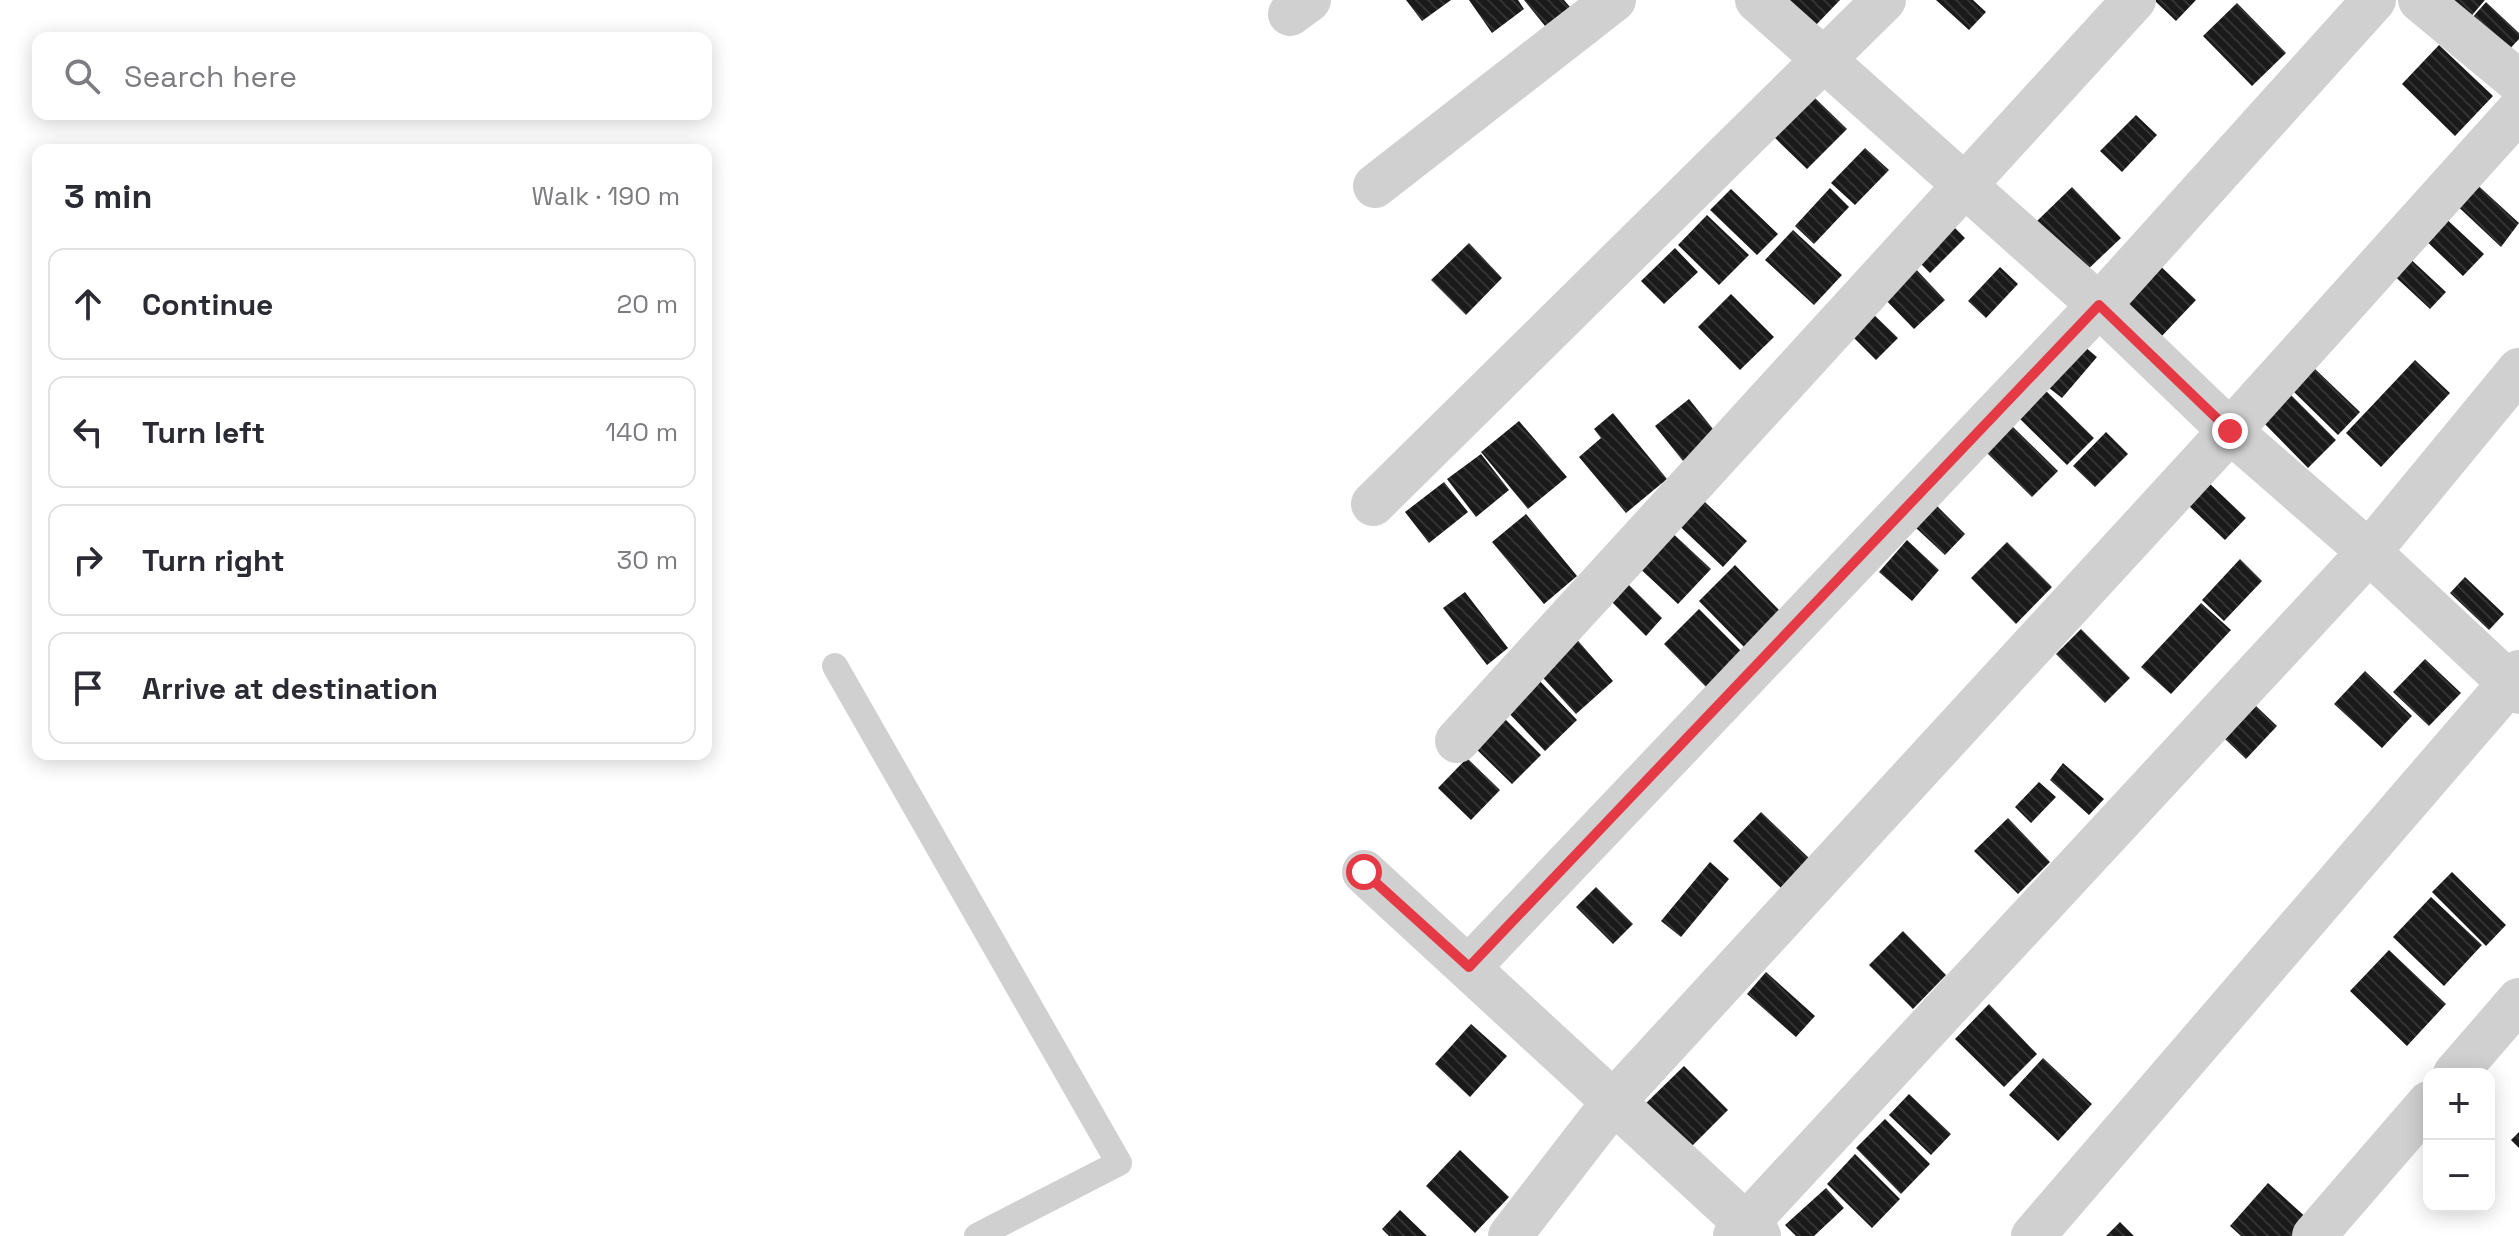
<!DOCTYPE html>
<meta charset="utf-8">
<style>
:root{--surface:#fff;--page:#f2f2f3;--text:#2b2b33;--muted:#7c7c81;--line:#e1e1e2}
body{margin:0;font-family:"Space Grotesk",sans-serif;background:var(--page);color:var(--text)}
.controls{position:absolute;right:24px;bottom:24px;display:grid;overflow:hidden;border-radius:16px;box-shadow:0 4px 20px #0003}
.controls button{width:72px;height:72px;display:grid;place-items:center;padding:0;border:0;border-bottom:2px solid var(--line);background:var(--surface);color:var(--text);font:40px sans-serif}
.stop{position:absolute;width:24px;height:24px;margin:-18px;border:6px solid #e63946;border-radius:50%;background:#fff}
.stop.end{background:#e63946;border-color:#fff;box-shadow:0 2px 8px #0008}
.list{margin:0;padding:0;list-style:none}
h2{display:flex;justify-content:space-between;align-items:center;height:104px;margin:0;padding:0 32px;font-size:34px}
h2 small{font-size:26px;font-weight:400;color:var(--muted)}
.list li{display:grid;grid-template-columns:52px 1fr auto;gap:24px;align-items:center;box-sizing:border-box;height:112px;margin:0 16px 16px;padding:0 16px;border:2px solid var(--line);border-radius:16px}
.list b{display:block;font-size:30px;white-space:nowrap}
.list em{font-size:26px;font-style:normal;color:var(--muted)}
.icon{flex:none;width:44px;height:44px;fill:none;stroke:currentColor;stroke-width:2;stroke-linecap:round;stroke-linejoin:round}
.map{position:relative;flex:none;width:2519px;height:1236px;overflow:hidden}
.search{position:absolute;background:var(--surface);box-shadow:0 4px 20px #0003;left:32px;top:32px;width:680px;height:88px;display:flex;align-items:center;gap:20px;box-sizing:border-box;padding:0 28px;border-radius:16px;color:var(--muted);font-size:30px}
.panel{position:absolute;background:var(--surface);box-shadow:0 4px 20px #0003;left:32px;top:144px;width:680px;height:616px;border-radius:16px}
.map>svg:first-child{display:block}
.building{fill:url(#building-back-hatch)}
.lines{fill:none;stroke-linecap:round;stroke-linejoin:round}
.service{stroke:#d0d0d0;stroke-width:26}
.minor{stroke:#d0d0d0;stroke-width:44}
.tertiary{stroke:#d0d0d0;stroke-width:44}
.route{stroke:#e63946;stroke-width:10}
</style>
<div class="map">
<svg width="2519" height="1236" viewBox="0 0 2519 1236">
<defs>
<pattern id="building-back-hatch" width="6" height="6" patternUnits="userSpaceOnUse" patternTransform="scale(2)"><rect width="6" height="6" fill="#1a1a1a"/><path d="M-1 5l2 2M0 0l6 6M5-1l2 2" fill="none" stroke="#333"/></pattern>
</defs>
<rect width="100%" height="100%" fill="#fff"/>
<path class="building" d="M1406,0H1451L1422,21Z
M1469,0H1518L1524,9L1492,33Z
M1524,0H1564L1570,7L1545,26Z
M1788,0H1840L1815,26Z
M1936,0H1973L1986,12L1969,30Z
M2154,0H2196L2176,21Z
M2446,0H2485L2468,20Z
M2486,2L2519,33V39L2505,54L2470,20Z
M2237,3L2286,53L2252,86L2203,36Z
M2439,45L2493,96L2455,136L2402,84Z
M1814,97L1847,129L1807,169L1774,137Z
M2136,115L2157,135L2122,172L2100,151Z
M1865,148L1889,170L1855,205L1831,183Z
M2471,179L2519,223L2501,247L2451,200Z
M2072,187L2121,238L2085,272L2037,221Z
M1830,188L1849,207L1814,244L1795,226Z
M1731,189L1778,234L1757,255L1710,210Z
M2441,214L2484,254L2463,276L2421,236Z
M1707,215L1749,255L1719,285L1678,245Z
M1945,218L1965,238L1930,273L1910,253Z
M1793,230L1842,275L1814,305L1765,260Z
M1469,243L1502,278L1466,315L1431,280Z
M1675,248L1698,272L1664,304L1641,281Z
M2404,253L2446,292L2430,309L2388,270Z
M2152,258L2196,300L2160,338L2116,295Z
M1911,264L1945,300L1914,329L1879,293Z
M2000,267L2018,284L1986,318L1968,301Z
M1731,294L1774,337L1740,370L1698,327Z
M1868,309L1898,338L1876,360L1847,331Z
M2079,342L2097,357L2062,398L2044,384Z
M2415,360L2450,393L2381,467L2346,433Z
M2314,368L2360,412L2338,435L2292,390Z
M2043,388L2094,438L2067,465L2016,415Z
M2286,390L2336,440L2308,468L2259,418Z
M1689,399L1717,434L1683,461L1655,426Z
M1613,413L1667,479L1626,513L1579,457L1601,438L1594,429Z
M1519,421L1567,477L1528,509L1481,452Z
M2011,425L2058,471L2032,497L1985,451Z
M2106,432L2128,454L2095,487L2073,466Z
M1481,454L1509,490L1476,517L1447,479Z
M1444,482L1468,512L1429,543L1405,512Z
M2208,482L2246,518L2225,540L2187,504Z
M1693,491L1747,541L1723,567L1670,517Z
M1937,506L1965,534L1945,555L1916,528Z
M1526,514L1577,576L1544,604L1492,542Z
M1666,527L1711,569L1678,604L1633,562Z
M1907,540L1939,570L1912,601L1879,572Z
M2007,542L2052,587L2016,624L1971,578Z
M2240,559L2262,581L2224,621L2202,600Z
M1735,565L1781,612L1745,648L1699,601Z
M1621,577L1662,618L1646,636L1604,594Z
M2465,577L2504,614L2489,630L2450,593Z
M1465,592L1508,648L1487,665L1443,608Z
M2201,603L2231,630L2171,694L2141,667Z
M1699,609L1745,655L1709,690L1664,644Z
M2081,629L2130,678L2105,703L2056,654Z
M1573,635L1613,681L1576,714L1535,669Z
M2425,659L2461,693L2429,726L2393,692Z
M2365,671L2412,716L2382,748L2334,704Z
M1536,677L1577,720L1545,751L1503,707Z
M2256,706L2277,726L2246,759L2225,739Z
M1501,715L1541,755L1512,784L1471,744Z
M1467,758L1500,790L1471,820L1438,788Z
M2063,763L2104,799L2089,815L2050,780Z
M2039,782L2056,797L2031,823L2015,807Z
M1761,812L1811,860L1782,889L1733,841Z
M2008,818L2050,862L2018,894L1974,851Z
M1710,862L1729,879L1681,937L1661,921Z
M2452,872L2506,925L2486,946L2432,892Z
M1596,887L1633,924L1613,944L1576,907Z
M2431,897L2482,945L2444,986L2393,937Z
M1903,931L1946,975L1913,1009L1869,965Z
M2389,950L2446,1004L2407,1046L2350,991Z
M1766,972L1815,1016L1796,1037L1747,994Z
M1989,1004L2037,1054L2004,1087L1955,1039Z
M1471,1024L1507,1056L1470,1097L1435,1064Z
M2043,1058L2092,1104L2058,1141L2009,1095Z
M1684,1066L1728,1110L1684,1154L1640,1109Z
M1909,1094L1951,1134L1931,1155L1889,1115Z
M1885,1119L1930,1164L1901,1194L1856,1148Z
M2519,1132V1148L2511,1140Z
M1460,1150L1509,1197L1475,1233L1426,1186Z
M1855,1154L1900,1199L1872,1228L1827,1184Z
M2268,1183L2309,1220L2294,1236H2241L2230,1226Z
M1826,1188L1844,1208L1814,1236H1796L1785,1225Z
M1400,1210L1427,1236H1389L1382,1229Z
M2120,1222L2134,1236H2106Z"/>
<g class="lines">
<path class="service" d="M835,666L1119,1163L977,1236"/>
<path class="minor" d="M1757,0L2099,305L2230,431L2369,552L2519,692
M2420,0L2519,82
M1290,14L1309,0
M1375,186L1614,0
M1373,504L1884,0
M1457,741L2134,0
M1364,872L1759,1236
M1469,967L2099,305L2374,0
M2455,1074L2519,1000
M1510,1236L1615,1100L2230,431L2519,110
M1735,1236L2369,552L2519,370
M2314,1236L2429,1103"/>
<path class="tertiary" d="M2033,1236L2519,672"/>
</g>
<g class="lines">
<path class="route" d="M1364,872L1469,967L2099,305L2230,431"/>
</g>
</svg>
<div class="controls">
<button>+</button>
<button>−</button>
</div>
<div class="stop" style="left:1364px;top:872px"></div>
<div class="stop end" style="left:2230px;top:431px"></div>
<div class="search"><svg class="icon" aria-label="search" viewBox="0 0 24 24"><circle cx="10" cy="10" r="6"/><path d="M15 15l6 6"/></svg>Search here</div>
<section class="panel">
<h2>3 min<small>Walk · 190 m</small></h2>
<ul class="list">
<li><svg class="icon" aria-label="ahead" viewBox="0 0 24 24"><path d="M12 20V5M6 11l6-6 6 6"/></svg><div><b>Continue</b></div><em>20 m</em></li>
<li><svg class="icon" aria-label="left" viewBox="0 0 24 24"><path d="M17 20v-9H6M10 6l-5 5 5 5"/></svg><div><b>Turn left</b></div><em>140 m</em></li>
<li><svg class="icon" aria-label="right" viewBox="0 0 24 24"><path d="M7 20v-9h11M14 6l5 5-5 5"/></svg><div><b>Turn right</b></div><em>30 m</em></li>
<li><svg class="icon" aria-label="arrive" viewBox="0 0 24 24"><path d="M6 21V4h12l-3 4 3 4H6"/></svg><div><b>Arrive at destination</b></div></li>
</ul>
</section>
</div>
